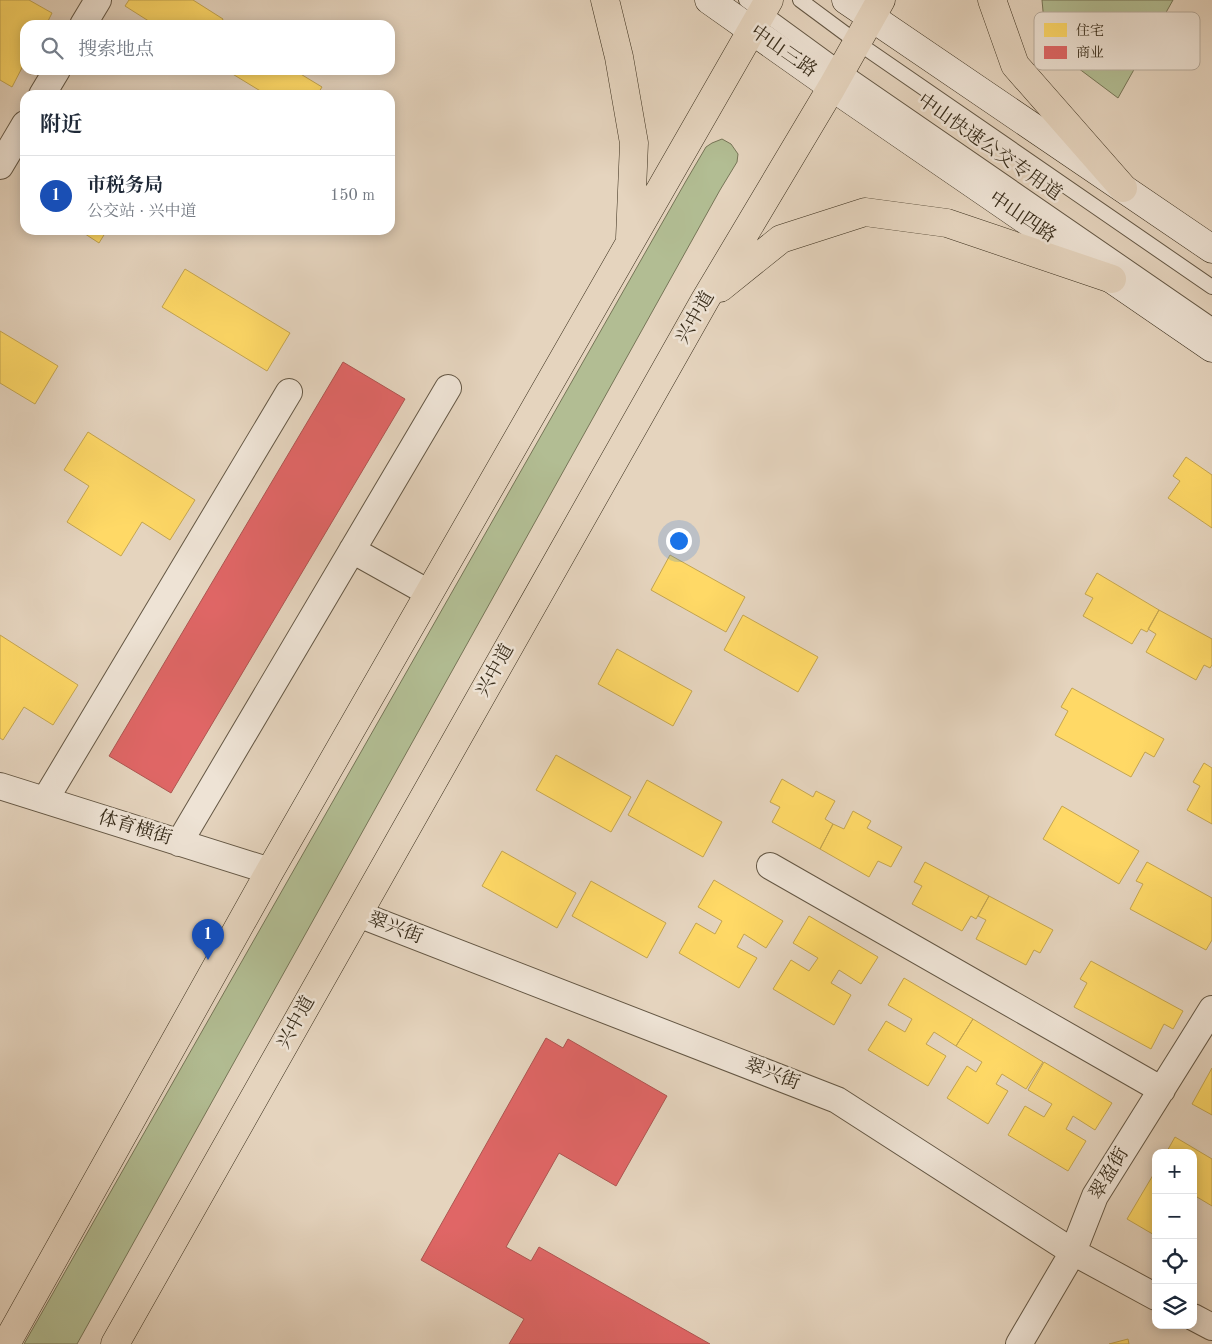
<!DOCTYPE html>
<html lang="zh">
<meta charset="utf-8">
<style>
:root{--surface:#fff;--page:#f6f6f7;--text:#1f2937;--muted:#747a83;--line:#e0e1e3;--accent:#8f2418}
body{margin:0;font-family:"Old Standard TT","Noto Serif SC",serif;background:var(--page);color:var(--text)}
.controls{position:absolute;right:15px;bottom:15px;display:grid;overflow:hidden;border-radius:10px;box-shadow:0 2px 12px #0003}
.controls button{width:45px;height:45px;display:grid;place-items:center;padding:0;border:0;border-bottom:1px solid var(--line);background:var(--surface);color:var(--text);font:25px sans-serif}
.you{position:absolute;left:678px;top:540px;width:18px;height:18px;margin:-12px;border:4px solid #fff;border-radius:50%;background:#1a73e8;box-shadow:0 0 0 8px #1a73e833}
.badge{display:grid;place-items:center;width:32px;height:32px;border-radius:50%;background:var(--accent);color:#fff;font-size:16px;font-weight:700}
.pin{position:absolute;translate:-50% -41px;filter:drop-shadow(0 1px 2px #0008)}
.pin::after{content:'';position:absolute;top:26px;width:18px;height:15px;background:inherit;clip-path:polygon(0 0,100% 0,50% 100%)}
.list{margin:0;padding:0;list-style:none}
h2{display:flex;justify-content:space-between;align-items:center;height:65px;margin:0;padding:0 20px;font-size:21px}
h2 small{font-size:16px;font-weight:400;color:var(--muted)}
.list li{display:grid;grid-template-columns:32px 1fr auto;gap:15px;align-items:center;box-sizing:border-box;height:80px;padding:0 20px;border-top:1px solid var(--line)}
.list b{display:block;font-size:19px;white-space:nowrap}
.list p{margin:0;font-size:16px;white-space:nowrap;color:var(--muted)}
.list em{font-size:16px;font-style:normal;color:var(--muted)}
.icon{flex:none;width:28px;height:28px;fill:none;stroke:currentColor;stroke-width:2;stroke-linecap:round;stroke-linejoin:round}
.map{position:relative;flex:none;width:1212px;height:1344px;overflow:hidden}
.search{position:absolute;background:var(--surface);box-shadow:0 2px 12px #0003;left:20px;top:20px;width:375px;height:55px;display:flex;align-items:center;gap:12px;box-sizing:border-box;padding:0 18px;border-radius:15px;color:var(--muted);font-size:19px}
.panel{position:absolute;background:var(--surface);box-shadow:0 2px 12px #0003;left:20px;top:90px;width:375px;height:145px;border-radius:15px}
.map>svg:first-child{display:block}
.green{fill:#b2bd93;stroke:#767557}
.homes{fill:#ffd966;stroke:#c4a550}
.shops{fill:#e06666;stroke:#ae5550}
.lines{fill:none;stroke-linecap:round;stroke-linejoin:round}
.service-casing{stroke:#645744;stroke-width:16}
.minor-casing{stroke:#645744;stroke-width:28}
.secondary-casing{stroke:#392d1b;stroke-width:29}
.primary-casing{stroke:#392d1b;stroke-width:29}
.service{stroke:#eee3d5;stroke-width:14}
.minor{stroke:#eee3d5;stroke-width:26}
.secondary{stroke:#eee3d5;stroke-width:28}
.primary{stroke:#e5d4be;stroke-width:28}
.labels{text-anchor:middle;dominant-baseline:central;stroke-width:5;stroke-linejoin:round;paint-order:stroke}
.street-label{font-size:19px;fill:#392d1b;stroke:#eee3d5}
.key{fill:#eee3d5;stroke:#b8ac9d;stroke-width:1}
.key-label{font-size:14px;fill:#392d1b}
</style>
<div class="map">
<svg width="1212" height="1344" viewBox="0 0 1212 1344">
<rect width="100%" height="100%" fill="#e5d4be"/>
<filter id="stains"><feTurbulence type="fractalNoise" baseFrequency=".004" numOctaves="4"/><feColorMatrix values="0 0 0 0 .2 0 0 0 0 .09 0 0 0 0 .02 0 0 0 .5 -.17"/></filter>
<radialGradient id="worn" r=".72"><stop offset=".6" stop-color="#630" stop-opacity="0"/><stop offset="1" stop-color="#630" stop-opacity=".3"/></radialGradient>
<path class="green" d="M1042,0H1173L1118,98L1046,44Z
M722,139L731,144L738,154L737,162L720,190L77,1344H24L686,181L706,147L712,143Z"/>
<path class="homes" d="M0,0H29L52,13L46,25H25V62L12,87L0,80Z
M129,0H193L223,19L220,25H155L125,6Z
M226,70H294L322,87L317,95H267Z
M79,230H107L99,243Z
M185,269L290,333L267,371L162,307Z
M0,331L58,366L35,404L0,383Z
M88,432L195,500L170,540L142,522L121,556L67,522L89,486L64,470Z
M1186,457L1212,475V528L1168,498L1180,481L1173,476Z
M670,555L745,597L726,632L651,590Z
M1097,573L1159,610L1147,632L1141,629L1132,644L1083,616L1093,598L1085,594Z
M1159,610L1212,639V665L1210,668L1204,665L1196,680L1146,652L1156,634L1148,629Z
M743,615L818,657L798,692L724,650Z
M0,635L78,685L53,725L24,707L3,740L0,738Z
M617,649L692,691L673,726L598,684Z
M1072,688L1164,739L1154,757L1145,752L1131,777L1055,735L1068,711L1061,707Z
M556,755L631,797L611,832L536,790Z
M1204,763L1212,768V824L1187,810L1200,786L1193,782Z
M782,779L813,797L816,791L835,801L825,819L833,824L820,849L772,822L780,807L770,802Z
M647,780L722,822L703,857L628,815Z
M1062,806L1139,851L1119,884L1043,839Z
M853,811L871,821L867,828L902,847L891,867L878,861L869,877L820,849L833,824L844,829Z
M502,851L576,893L557,928L482,886Z
M925,862L989,896L976,919L971,916L962,931L912,904L922,886L914,882Z
M1147,862L1212,898V940L1206,950L1130,909L1143,884L1136,881Z
M714,880L783,921L766,948L744,934L737,947L757,958L739,988L679,953L696,923L715,934L722,921L698,907Z
M591,881L666,923L647,958L572,916Z
M989,896L1053,930L1040,953L1034,950L1026,965L976,939L986,920L978,916Z
M809,916L878,957L861,984L839,970L831,983L851,995L834,1025L773,989L791,960L809,971L818,958L793,943Z
M1091,961L1183,1011L1173,1029L1164,1024L1151,1049L1074,1007L1087,983L1080,979Z
M904,978L973,1019L956,1046L934,1032L926,1044L946,1056L928,1086L868,1050L886,1021L905,1032L912,1019L888,1005Z
M973,1019L1043,1062L1026,1089L1002,1074L996,1084L1008,1091L988,1124L947,1098L967,1066L976,1072L982,1062L956,1046Z
M1044,1062L1112,1103L1095,1130L1073,1116L1066,1129L1086,1141L1068,1171L1008,1135L1025,1106L1044,1117L1052,1104L1028,1090Z
M1212,1068V1115L1192,1104Z
M1175,1137L1212,1159V1206L1197,1197L1193,1204V1153H1166Z
M1156,1170V1236L1127,1219Z
M1128,1339L1129,1344H1109Z"/>
<path class="shops" d="M343,362L405,399L171,793L109,756Z
M546,1038L563,1048L568,1039L667,1096L616,1186L559,1153L506,1247L531,1261L539,1247L710,1344H509L524,1319L421,1260Z"/>
<g class="lines">
<g class="service-casing">
<path id="service" d="M746,0L842,70L1212,325
M800,0L858,43L1212,287"/>
</g>
<g class="minor-casing">
<path id="minor" d="M83,25L98,0
M42,95L57,70
M0,166L25,124
M352,550L429,593
M0,786L270,871
M45,800L289,392
M179,843L448,388
M770,866L1162,1090
M358,914L837,1100L1073,1252L1156,1297
M1193,1317L1212,1327
M1019,1344L1073,1252L1095,1196L1212,1009"/>
</g>
<g class="secondary-casing">
<path id="secondary" d="M709,0L832,87L1212,348
M846,0L1212,249"/>
</g>
<g class="primary-casing">
<path id="primary" d="M605,0L619,57L634,143L630,238
M992,0L1015,65L1123,188
M720,288L781,239L865,212L947,223L1112,279
M6,1344L270,871L769,0
M115,1344L705,300L832,87L881,0"/>
</g>
<use href="#service" class="service"/>
<use href="#minor" class="minor"/>
<use href="#secondary" class="secondary"/>
<use href="#primary" class="primary"/>
</g>
<g class="labels">
<g class="street-label">
<text transform="translate(783 52) rotate(35)">中山三路</text>
<text transform="translate(989 148) rotate(35)">中山快速公交专用道</text>
<text transform="translate(1022 218) rotate(34)">中山四路</text>
<text transform="translate(696 318) rotate(-60)">兴中道</text>
<text transform="translate(496 671) rotate(-61)">兴中道</text>
<text transform="translate(135 829) rotate(17)">体育横街</text>
<text transform="translate(395 929) rotate(21)">翠兴街</text>
<text transform="translate(297 1023) rotate(-61)">兴中道</text>
<text transform="translate(772 1075) rotate(21)">翠兴街</text>
<text transform="translate(1110 1174) rotate(-59)">翠盈街</text>
</g>
</g>
<rect x="1034" y="12" width="166" height="58" rx="8" class="key"/>
<rect x="1044" y="23" width="23" height="14" fill="#ffd966"/>
<rect x="1044" y="46" width="23" height="13" fill="#e06666"/>
<g class="key-label">
<text x="1076" y="35">住宅</text>
<text x="1076" y="57">商业</text>
</g>
<rect width="100%" height="100%" filter="url(#stains)"/>
<rect width="100%" height="100%" fill="url(#worn)"/>
</svg>
<div class="controls">
<button>+</button>
<button>−</button>
<button><svg class="icon" aria-label="locate" viewBox="0 0 24 24"><circle cx="12" cy="12" r="6"/><path d="M12 2v4M12 18v4M2 12h4M18 12h4"/></svg></button>
<button><svg class="icon" aria-label="layers" viewBox="0 0 24 24"><path d="M12 4l9 5-9 5-9-5zM3 14l9 5 9-5"/></svg></button>
</div>
<div class="you"></div>
<div class="pin badge" style="left:208px;top:960px;background:#1a4fb4">1</div>
<div class="search"><svg class="icon" aria-label="search" viewBox="0 0 24 24"><circle cx="10" cy="10" r="6"/><path d="M15 15l6 6"/></svg>搜索地点</div>
<section class="panel">
<h2>附近<small></small></h2>
<ul class="list">
<li><span class="badge" style="background:#1a4fb4">1</span><div><b>市税务局</b><p>公交站 · 兴中道</p></div><em>150 m</em></li>
</ul>
</section>
</div>
